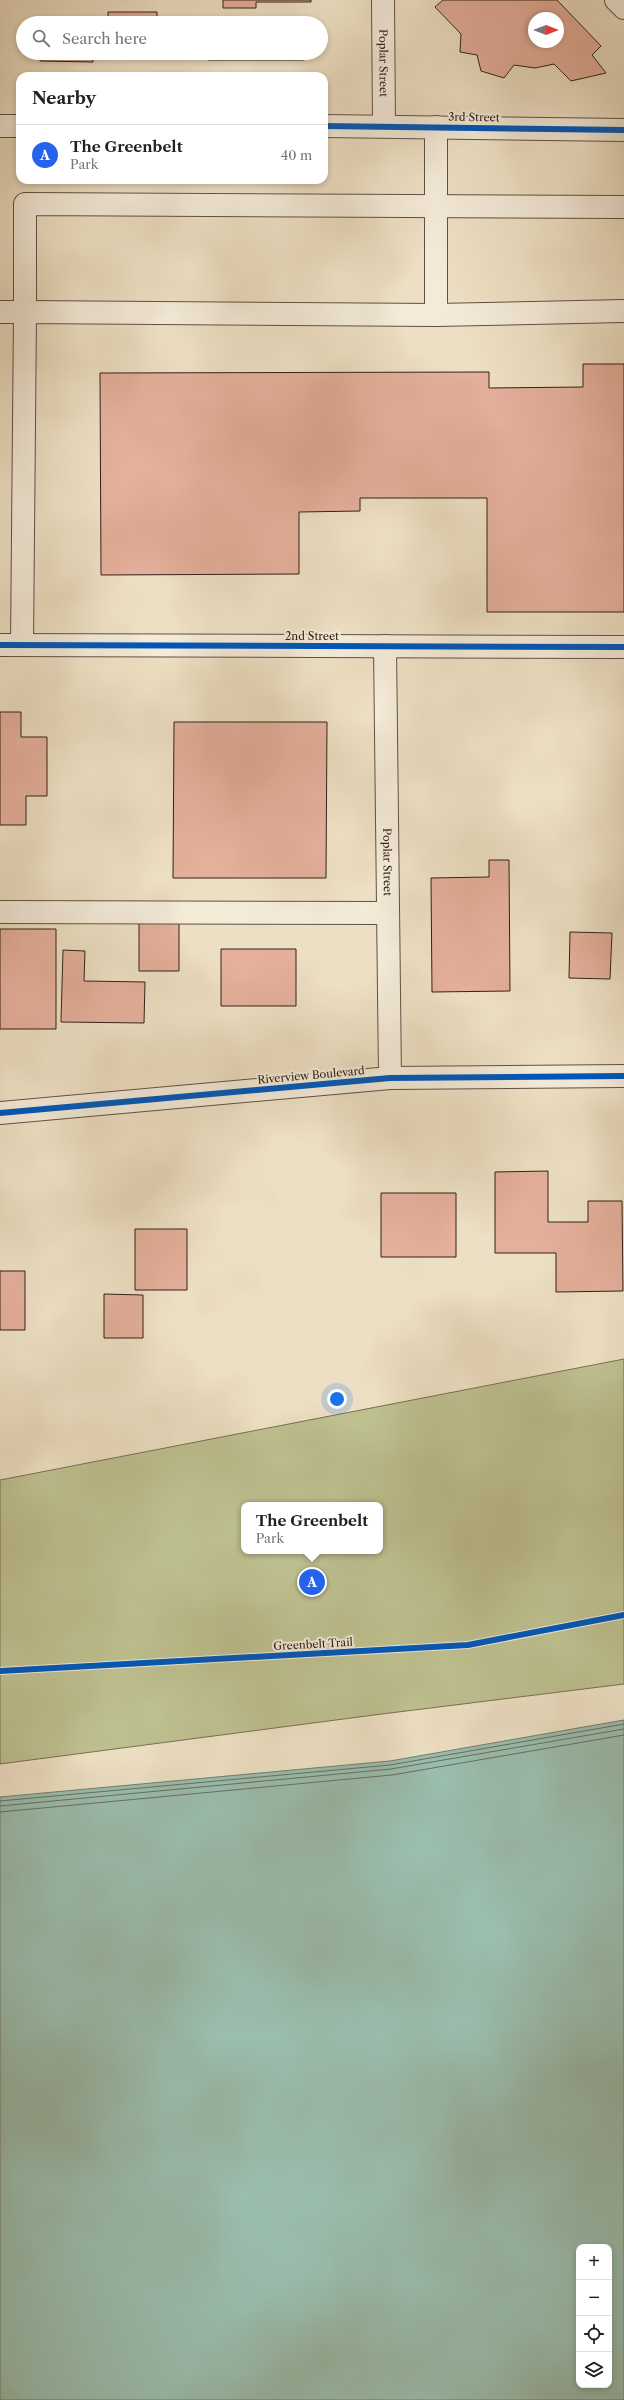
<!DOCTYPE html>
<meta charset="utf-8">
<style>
:root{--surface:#fff;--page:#f6f6f6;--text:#222;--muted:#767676;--line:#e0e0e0;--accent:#2563eb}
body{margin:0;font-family:"Libre Caslon Text",serif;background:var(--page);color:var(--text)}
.controls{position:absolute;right:12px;bottom:12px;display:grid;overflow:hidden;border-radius:8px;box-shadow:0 2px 6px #0003}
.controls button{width:36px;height:36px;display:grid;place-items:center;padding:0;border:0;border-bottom:1px solid var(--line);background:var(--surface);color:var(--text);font:20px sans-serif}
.compass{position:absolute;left:528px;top:12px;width:36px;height:36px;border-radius:50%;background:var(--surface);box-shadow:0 2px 6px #0003;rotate:90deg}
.you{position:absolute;left:337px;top:1399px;width:14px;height:14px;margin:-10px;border:3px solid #fff;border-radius:50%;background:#1a73e8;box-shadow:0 0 0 6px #1a73e833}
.badge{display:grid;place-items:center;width:26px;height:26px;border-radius:50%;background:var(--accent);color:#fff;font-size:13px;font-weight:700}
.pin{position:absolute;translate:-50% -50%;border:2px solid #fff;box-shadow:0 1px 4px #0006}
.popup{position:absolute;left:241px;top:1502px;width:142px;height:52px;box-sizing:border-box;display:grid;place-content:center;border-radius:8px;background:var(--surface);filter:drop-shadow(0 1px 3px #0005);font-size:13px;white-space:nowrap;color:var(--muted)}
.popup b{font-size:15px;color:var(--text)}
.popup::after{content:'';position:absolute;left:50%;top:100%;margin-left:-8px;border:8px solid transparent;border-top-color:var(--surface)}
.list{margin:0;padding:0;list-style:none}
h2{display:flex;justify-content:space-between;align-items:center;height:52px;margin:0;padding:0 16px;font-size:17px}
h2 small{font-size:13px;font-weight:400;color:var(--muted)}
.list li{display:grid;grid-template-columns:26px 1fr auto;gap:12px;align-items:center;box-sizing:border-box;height:60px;padding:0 16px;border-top:1px solid var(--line)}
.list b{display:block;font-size:15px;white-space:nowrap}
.list p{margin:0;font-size:13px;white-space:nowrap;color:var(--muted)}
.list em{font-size:13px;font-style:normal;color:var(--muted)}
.icon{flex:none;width:22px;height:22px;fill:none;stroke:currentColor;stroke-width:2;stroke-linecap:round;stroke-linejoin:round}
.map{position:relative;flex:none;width:624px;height:2400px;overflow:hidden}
.search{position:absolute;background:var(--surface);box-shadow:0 2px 6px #0003;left:16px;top:16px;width:312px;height:44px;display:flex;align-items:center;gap:10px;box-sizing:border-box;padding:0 14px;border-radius:22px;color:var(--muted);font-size:15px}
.panel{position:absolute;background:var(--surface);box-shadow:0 2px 6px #0003;left:16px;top:72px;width:312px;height:112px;border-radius:12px}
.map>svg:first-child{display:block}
.green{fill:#bec090;stroke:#787054;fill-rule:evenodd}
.water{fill:#9abdad;stroke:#707f72;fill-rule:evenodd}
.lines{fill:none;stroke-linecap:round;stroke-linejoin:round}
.shore{stroke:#666f63;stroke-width:1}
.building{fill:#e4af9b;stroke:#322119;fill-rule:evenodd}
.minor-casing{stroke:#615044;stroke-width:24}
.minor{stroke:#f3ead8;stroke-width:22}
.cycleway-casing{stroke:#f3ead8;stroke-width:8}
.cycleway{stroke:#0057b8;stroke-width:6}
.labels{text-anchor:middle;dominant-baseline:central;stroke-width:4;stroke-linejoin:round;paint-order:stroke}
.street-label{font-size:11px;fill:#322119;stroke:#f3ead8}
</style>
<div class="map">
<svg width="624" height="2400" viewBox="0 0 624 2400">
<rect width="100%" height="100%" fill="#eddfc3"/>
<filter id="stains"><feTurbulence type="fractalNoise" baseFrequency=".005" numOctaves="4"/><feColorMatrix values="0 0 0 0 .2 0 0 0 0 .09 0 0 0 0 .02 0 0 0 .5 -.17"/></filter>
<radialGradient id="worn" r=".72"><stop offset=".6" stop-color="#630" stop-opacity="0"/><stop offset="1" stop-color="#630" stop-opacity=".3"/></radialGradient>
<path class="green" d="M624,1359V1684L374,1715L0,1764V1480ZM244,1505H380V1551H244Z"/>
<path class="water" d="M624,1720V2400H0V1797L390,1761ZM579,2247H609V2385H579Z"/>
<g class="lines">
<path class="shore" d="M0,1801L390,1765L624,1724
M0,1806L391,1769L624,1729
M0,1812L392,1775L624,1735"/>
</g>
<path class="building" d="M223,0H311V2H256V8H223Z
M443,0H557L601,46L592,55L606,73L571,81L554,64L535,68L514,65L504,78L481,71L477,55L460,52L461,34L435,7ZM534,18H558V42H534Z
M108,12H157V23H108Z
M40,19L93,20V23H40Z
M40,53H93V62L40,61Z
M108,53H157V54H108Z
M208,53H304V60H208Z
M583,364H624V612H487V498H360V511L299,512V574L101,575L100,373L489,372V388L583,387Z
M0,712H21V737H47V796H26V825H0Z
M174,722H327L326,878H173Z
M489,860H509L510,991L432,992L431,878L489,877Z
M139,919H179V971H139Z
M0,929H56V1029H0Z
M570,932L612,933L610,979L569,978Z
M221,949H296V1006H221Z
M63,950L85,951L84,981L145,982L144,1023L61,1022Z
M548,1171V1222H588V1201H622L623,1291L556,1292V1253H495V1172Z
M381,1193H456V1257H381Z
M135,1229H187V1290H135Z
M0,1271H25V1330H0Z
M104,1294L143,1295V1338H104Z"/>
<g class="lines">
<g class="minor-casing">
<g id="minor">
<path id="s1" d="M383,0L384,125"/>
<path d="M616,0L624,8"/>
<path d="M0,126H20"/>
<path d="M324,126L624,130"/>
<path d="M0,312H25V204L624,207"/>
<path d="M436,315L624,311"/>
<path d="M0,645L624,647"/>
<path d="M22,645L25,312L436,315V127"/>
<path id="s2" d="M385,646L390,1078"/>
<path d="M0,912L388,913"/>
<path d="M0,1113L390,1078L624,1076"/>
</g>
</g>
<use href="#minor" class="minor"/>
<g class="cycleway-casing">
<path id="cycleway" d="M324,126L624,130
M0,645L624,647
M0,1113L390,1078L624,1076
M0,1671L468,1645L624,1615"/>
</g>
<use href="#cycleway" class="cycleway"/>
</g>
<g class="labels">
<g class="street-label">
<text stroke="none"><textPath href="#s1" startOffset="63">Poplar Street</textPath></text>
<text transform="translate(474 117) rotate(1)">3rd Street</text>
<text x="312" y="636">2nd Street</text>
<text stroke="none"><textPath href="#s2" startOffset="216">Poplar Street</textPath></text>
<text transform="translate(311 1075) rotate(-5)">Riverview Boulevard</text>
<text transform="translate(313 1644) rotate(-3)">Greenbelt Trail</text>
</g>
</g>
<rect width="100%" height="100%" filter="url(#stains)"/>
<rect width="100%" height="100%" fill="url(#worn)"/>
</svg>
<div class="controls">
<button>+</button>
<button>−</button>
<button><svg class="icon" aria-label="locate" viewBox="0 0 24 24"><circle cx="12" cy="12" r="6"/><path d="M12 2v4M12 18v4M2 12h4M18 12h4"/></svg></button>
<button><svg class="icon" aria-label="layers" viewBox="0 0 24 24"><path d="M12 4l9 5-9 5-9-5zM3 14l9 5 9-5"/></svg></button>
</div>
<svg class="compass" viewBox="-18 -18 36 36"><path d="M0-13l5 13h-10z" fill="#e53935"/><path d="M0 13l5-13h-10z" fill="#767676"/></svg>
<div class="you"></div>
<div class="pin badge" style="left:312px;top:1582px">A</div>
<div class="popup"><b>The Greenbelt</b>Park</div>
<div class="search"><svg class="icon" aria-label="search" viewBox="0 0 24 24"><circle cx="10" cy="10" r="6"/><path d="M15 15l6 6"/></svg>Search here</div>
<section class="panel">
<h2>Nearby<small></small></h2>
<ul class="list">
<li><span class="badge">A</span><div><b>The Greenbelt</b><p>Park</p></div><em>40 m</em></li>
</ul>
</section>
</div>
